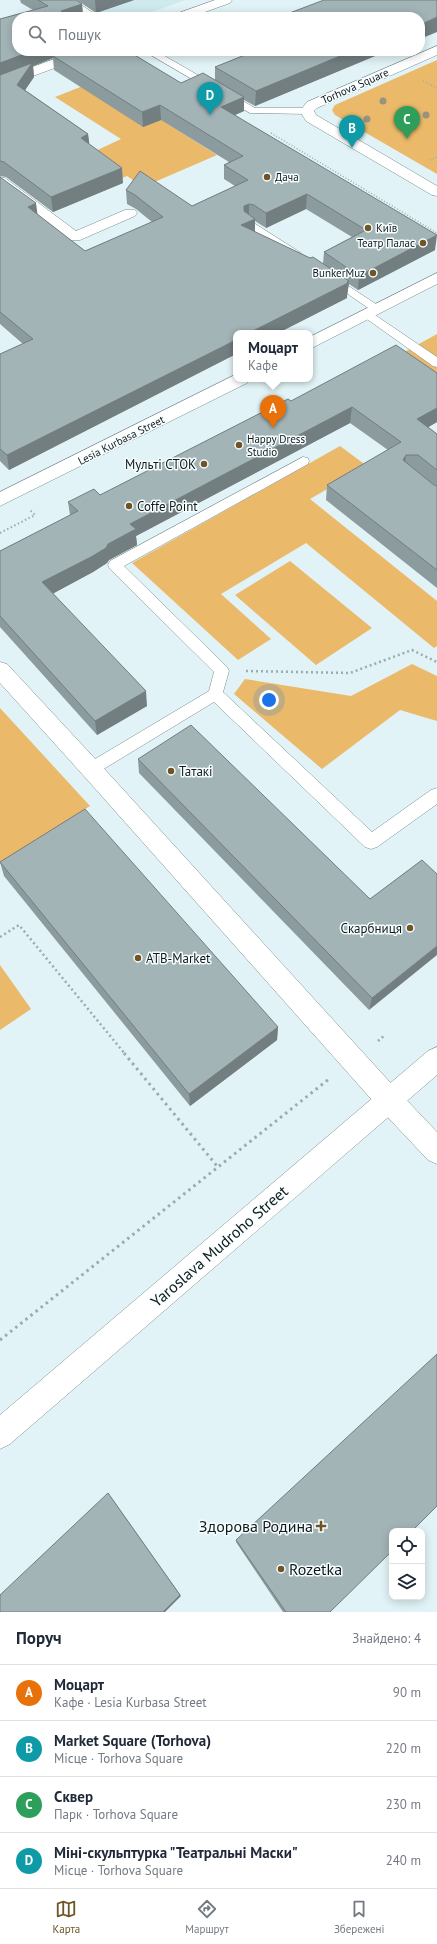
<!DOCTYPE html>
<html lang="uk">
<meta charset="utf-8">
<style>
:root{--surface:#fff;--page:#f6f6f7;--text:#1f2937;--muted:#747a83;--line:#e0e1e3;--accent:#6f5426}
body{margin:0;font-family:"PT Sans",sans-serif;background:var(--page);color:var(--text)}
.controls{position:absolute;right:12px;bottom:12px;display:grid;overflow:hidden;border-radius:8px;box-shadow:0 2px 10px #0003}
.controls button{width:36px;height:36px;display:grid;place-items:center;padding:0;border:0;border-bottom:1px solid var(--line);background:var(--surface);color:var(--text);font:20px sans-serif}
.you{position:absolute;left:269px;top:700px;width:14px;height:14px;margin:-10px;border:3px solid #fff;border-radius:50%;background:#1a73e8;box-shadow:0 0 0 6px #1a73e833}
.badge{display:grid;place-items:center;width:26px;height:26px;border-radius:50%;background:var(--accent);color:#fff;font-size:13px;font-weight:700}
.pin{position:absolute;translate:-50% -33px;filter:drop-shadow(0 1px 2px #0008)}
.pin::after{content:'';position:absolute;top:21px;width:14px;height:12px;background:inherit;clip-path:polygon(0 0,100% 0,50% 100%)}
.popup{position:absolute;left:233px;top:330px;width:80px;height:52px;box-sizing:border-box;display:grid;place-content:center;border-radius:8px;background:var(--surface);filter:drop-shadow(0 1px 3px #0005);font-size:13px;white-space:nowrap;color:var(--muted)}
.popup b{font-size:15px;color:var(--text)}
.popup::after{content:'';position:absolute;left:50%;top:100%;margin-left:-8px;border:8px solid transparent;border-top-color:var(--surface)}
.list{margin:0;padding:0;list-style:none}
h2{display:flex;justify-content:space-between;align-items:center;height:52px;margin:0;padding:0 16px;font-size:17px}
h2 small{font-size:13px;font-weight:400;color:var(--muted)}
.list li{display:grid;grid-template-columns:26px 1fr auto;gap:12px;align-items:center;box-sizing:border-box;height:56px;padding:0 16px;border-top:1px solid var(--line)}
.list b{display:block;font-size:15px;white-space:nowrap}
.list p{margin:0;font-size:13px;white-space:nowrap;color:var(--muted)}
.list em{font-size:13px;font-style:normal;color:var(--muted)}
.icon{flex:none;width:22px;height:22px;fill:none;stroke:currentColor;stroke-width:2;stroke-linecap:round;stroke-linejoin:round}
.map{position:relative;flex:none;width:437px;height:1612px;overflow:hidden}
.search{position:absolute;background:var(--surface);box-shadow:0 2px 10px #0003;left:12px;right:12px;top:12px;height:44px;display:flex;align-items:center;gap:10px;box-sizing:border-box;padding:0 14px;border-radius:16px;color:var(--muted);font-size:15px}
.sheet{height:276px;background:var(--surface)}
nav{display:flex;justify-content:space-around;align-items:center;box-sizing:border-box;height:56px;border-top:1px solid var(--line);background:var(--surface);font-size:11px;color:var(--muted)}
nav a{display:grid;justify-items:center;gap:2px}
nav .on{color:var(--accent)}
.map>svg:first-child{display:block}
.built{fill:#ceeaee}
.green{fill:#ebb96a}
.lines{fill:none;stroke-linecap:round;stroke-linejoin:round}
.service-casing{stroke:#7b8c8e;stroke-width:1}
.pedestrian-casing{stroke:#7b8c8e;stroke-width:1}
.minor-casing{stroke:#7b8c8e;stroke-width:1}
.tertiary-casing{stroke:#7b8c8e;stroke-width:1}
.primary-casing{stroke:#7b8c8e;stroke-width:1}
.path-far3{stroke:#9cabad;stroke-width:1.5;stroke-dasharray:1 2;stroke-linecap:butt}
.path-far2{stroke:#9cabad;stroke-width:2;stroke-dasharray:1.5 2.5;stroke-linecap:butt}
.path-far1{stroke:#9cabad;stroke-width:2.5;stroke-dasharray:2 3;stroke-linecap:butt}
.path{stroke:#9cabad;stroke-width:3;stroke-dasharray:2.5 4;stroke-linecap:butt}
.service{fill:#fff;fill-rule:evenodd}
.pedestrian{fill:#fff;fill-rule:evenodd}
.minor{fill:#fff;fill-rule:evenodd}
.tertiary{fill:#fff;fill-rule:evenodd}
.primary{fill:#fff;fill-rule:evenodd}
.tree{fill:#97937f}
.wall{fill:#8c9b9d;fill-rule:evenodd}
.shaded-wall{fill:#727e80}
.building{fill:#a3b4b7;stroke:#727e80}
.poi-dot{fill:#6f5426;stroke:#f7feff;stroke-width:1.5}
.labels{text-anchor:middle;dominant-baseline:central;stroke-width:3;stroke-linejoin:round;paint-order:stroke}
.far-street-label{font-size:11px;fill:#12191a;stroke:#f7feff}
.far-poi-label{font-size:11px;fill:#12191a;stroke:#f7feff;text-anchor:start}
.poi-label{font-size:13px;fill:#12191a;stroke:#f7feff;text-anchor:start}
.near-street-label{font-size:16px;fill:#12191a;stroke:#f7feff}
.near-poi-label{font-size:16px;fill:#12191a;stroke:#f7feff;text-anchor:end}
</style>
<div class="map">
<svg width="437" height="1612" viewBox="0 0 437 1612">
<rect width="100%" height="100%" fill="#e1f3f6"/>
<path class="built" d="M81,0H185L138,17H108Z"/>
<path class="green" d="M437,60V174L335,115L332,110L335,105Z
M98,80L217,155L143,187L127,176L122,178L89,154L121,139L55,97Z
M437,334V383L397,356Z
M340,446L367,466L310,499L437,601V646L434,648L306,543L221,594L271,639L238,660L132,563Z
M290,561L372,628L316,665L235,595Z
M412,664L437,676V721L400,710L322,769L234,694L245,679L351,696Z
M0,708L90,806L0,864Z
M0,965L31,1009L0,1030Z"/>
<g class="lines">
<g class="service-casing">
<path id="service" d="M144,51H156L255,108H307L312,111L307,114L250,113Z
M249,220L301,253L303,255L301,257H293L245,225L244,223L245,221Z
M330,274L382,308L384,310L382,312H374L326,279L324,277L326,275Z
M368,311L372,313L437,357V367L433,366L364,317L362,315L364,313Z
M303,457L308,458L309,461L308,464L124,566L227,667L229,671L223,692L372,832L431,790L437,788V804L377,847L371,849L365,847L214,702L97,773L91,775L85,773L83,769L85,765L209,691L214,672L110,569L108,565L110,561Z"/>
</g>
<g class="pedestrian-casing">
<path id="pedestrian" d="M91,760L99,763L398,1091L402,1100L398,1109L389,1112L380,1109L83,775L80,769L83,763Z"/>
</g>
<g class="minor-casing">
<path id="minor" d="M60,0H74L99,17H84Z
M437,46V55L317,108L314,111L316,115L437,186V196L432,195L306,121L300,111L307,102Z
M0,177L5,178L76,231L125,210H135L137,213L135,216L80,240H70L0,188Z
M437,273V284L310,349V337Z
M235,375L236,379H249L247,383L0,506V492Z
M0,662L7,664L99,763L102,769L99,775L91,778L83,775L0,683Z
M389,1088L398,1091L437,1132V1164L428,1160L380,1109L376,1100L380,1091Z"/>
</g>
<g class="tertiary-casing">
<path id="tertiary" d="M215,0H232L230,3L191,17H174L176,14Z
M76,51H94L93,54L0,88V79Z"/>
</g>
<g class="primary-casing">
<path id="primary" d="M437,1047V1075L10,1444L0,1449V1415L428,1051Z"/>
</g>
<path class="path-far3" d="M423,81L437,88
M271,133L437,233
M430,160L437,157"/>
<path class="path-far2" d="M0,533L35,515L30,510"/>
<path class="path-far1" d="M246,671L350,673L412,650L437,662
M0,937L19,925L125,1054
M378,1041L385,1035"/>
<path class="path" d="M124,1053L217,1166
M0,1340L329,1079"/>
<use href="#service" class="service"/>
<use href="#pedestrian" class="pedestrian"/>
<use href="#minor" class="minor"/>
<use href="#tertiary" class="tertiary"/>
<use href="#primary" class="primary"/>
</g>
<g class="tree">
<circle cx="383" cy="101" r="3.5"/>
<circle cx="426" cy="115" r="3.5"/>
<circle cx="367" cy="119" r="3.5"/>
</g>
<path class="wall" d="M20,0H76L82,4L83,17H17V51H128L181,83L215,80V67L250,53V51H387L255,106L244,100V111L235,115L435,250L358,290L349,284L347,296V298L278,333H236V354L9,470L0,461V354L23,344L0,324V177L37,214L85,251L152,222L136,209L127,204L126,190L192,206L235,186L224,179V165L229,162L161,120L143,127L54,70L53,58L33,66L34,77L25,90L88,134L89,144L123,183L53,212L6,177L0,176V19L33,10L21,3ZM306,209L352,237L324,252L323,264L255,232V221L266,228Z
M77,0H134L96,13Z
M437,373V422L428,427L437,434V588L326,500L327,485L388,450L350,423L136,536L137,545L109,560L107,563L93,572L53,593L147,706L97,735L0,627V551L70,515L68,502L100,495L291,401Z
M138,759L370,899L422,860L369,1010L139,773Z
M0,862L278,1027L277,1040L190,1106L4,876Z
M236,1540L330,1612H283L236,1542Z"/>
<path class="shaded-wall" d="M95,0H134L96,13Z
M82,4L83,17H62L61,11Z
M437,17V32L420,39V25Z
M32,51H72L53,56V58L33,66L34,77L19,99L0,78V63Z
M352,51H387L255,106L256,91Z
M244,97V111L221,121V107Z
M160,105L161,120L143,127L142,112Z
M88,134L90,149L81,138Z
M122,168L123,183L53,212L51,197Z
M307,194L306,209L266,228V213Z
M36,203L38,218L28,207Z
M249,204V219L244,220V206Z
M255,219V233L241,225Z
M437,235L435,250L358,290L359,276Z
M349,281L347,296V298L278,333H249Z
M236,340V354L9,470L7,455Z
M352,407L350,423L136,536L137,545L109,560L107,563L93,572L45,598L42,582L108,544L130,524Z
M437,408V422L415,435L417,419Z
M406,455L404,471L403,460Z
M146,691L147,706L97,735L95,721Z
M437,946V955L369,1010L372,998Z
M278,1027L277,1040L190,1106L189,1094Z
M108,1493L181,1596L165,1612H163Z"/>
<path class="building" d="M38,0H76L82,4L61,11L71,17H17V51H32L0,63V19L48,6Z
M324,0H437V17L420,25V17H279Z
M65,51H128L181,83L203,73L244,97L221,107L437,235L359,276L324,252L366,230L307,194L266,213L254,205L249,204L244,206V211L255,219L241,225L310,258L313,257L349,281L347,282L348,283L249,333H236V340L7,455L0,449V354L33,339L0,312V177L36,203L28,207L85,251L163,217L135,195L126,190L140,171L192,206L248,180L224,165L243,156L160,105L142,112L53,56Z
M255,51H352L256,91L215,67Z
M32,63L17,85L88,134L81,138L122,168L51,197L4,162L0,161V75Z
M396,345L437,373V408L417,419L437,434V470L418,455H406L403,460L434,485L437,486V570L327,485L401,442L352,407L130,524L136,529L108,544L106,548L91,557L42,582L146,691L95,721L0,616V551L78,511L68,502L94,489L100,495L288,399L291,401Z
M191,725L370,899L422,860L437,874V946L372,998L138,759Z
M85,809L278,1027L189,1094L0,862Z
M437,1354V1506L412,1531H392V1551L330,1612H286L236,1540Z
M108,1493L180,1595L163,1612H0V1595Z"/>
<g class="poi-dot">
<circle cx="267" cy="177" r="4"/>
<circle cx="368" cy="228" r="4"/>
<circle cx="423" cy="243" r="4"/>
<circle cx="373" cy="273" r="4"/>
<circle cx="239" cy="445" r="4"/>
<circle cx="204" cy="464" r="4"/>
<circle cx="129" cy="506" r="4"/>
<circle cx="171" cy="771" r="4"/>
<circle cx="410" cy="928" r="4"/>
<circle cx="138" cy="958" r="4"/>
<path d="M319 1520h4v4h4v4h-4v4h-4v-4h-4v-4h4z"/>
<circle cx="281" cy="1569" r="4"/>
</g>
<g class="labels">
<g class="far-street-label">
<text transform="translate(355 86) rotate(-24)">Torhova Square</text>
<text transform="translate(121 440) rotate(-27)">Lesia Kurbasa Street</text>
</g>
<g class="far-poi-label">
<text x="275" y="177">Дача</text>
<text x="376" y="228">Київ</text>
<text x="415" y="243" text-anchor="end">Театр Палас</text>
<text x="365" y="273" text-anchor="end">BunkerMuz</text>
<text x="247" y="439">Happy Dress<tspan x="247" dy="13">Studio</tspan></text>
</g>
<g class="poi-label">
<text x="196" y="464" text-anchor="end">Мульті СТОК</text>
<text x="137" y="506">Coffe Point</text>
<text x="179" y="771">Татакі</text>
<text x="402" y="928" text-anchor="end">Скарбниця</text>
<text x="146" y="958">ATB-Market</text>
</g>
<g class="near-street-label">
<text transform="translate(219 1246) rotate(-41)">Yaroslava Mudroho Street</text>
</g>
<g class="near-poi-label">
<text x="313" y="1526">Здорова Родина</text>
<text x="289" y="1569" text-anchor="start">Rozetka</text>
</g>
</g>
</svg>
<div class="controls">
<button><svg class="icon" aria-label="locate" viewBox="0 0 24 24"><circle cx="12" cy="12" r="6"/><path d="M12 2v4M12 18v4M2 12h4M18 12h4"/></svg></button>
<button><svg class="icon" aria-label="layers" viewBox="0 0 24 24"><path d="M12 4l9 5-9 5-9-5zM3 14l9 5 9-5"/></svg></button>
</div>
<div class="you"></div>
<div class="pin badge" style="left:273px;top:428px;background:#e8710a">A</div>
<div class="popup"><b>Моцарт</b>Кафе</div>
<div class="pin badge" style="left:352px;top:148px;background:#0f9aa8">B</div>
<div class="pin badge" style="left:407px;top:139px;background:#2e9e5b">C</div>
<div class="pin badge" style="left:210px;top:115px;background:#0f9aa8">D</div>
<div class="search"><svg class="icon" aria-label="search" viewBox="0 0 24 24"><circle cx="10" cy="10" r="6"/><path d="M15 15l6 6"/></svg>Пошук</div>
</div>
<section class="sheet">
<h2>Поруч<small>Знайдено: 4</small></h2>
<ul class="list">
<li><span class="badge" style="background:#e8710a">A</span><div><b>Моцарт</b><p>Кафе · Lesia Kurbasa Street</p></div><em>90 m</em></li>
<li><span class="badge" style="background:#0f9aa8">B</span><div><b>Market Square (Torhova)</b><p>Місце · Torhova Square</p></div><em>220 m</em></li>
<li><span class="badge" style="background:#2e9e5b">C</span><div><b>Сквер</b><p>Парк · Torhova Square</p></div><em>230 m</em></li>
<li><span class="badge" style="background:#0f9aa8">D</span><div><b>Міні-скульптурка &quot;Театральні Маски&quot;</b><p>Місце · Torhova Square</p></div><em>240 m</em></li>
</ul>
</section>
<nav>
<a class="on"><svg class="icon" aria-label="map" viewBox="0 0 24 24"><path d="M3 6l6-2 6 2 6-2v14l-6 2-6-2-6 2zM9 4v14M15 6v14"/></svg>Карта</a>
<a><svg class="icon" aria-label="directions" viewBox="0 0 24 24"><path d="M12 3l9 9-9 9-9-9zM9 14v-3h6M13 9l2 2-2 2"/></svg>Маршрут</a>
<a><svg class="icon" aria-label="saved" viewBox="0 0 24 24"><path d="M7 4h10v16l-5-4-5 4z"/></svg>Збережені</a>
</nav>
